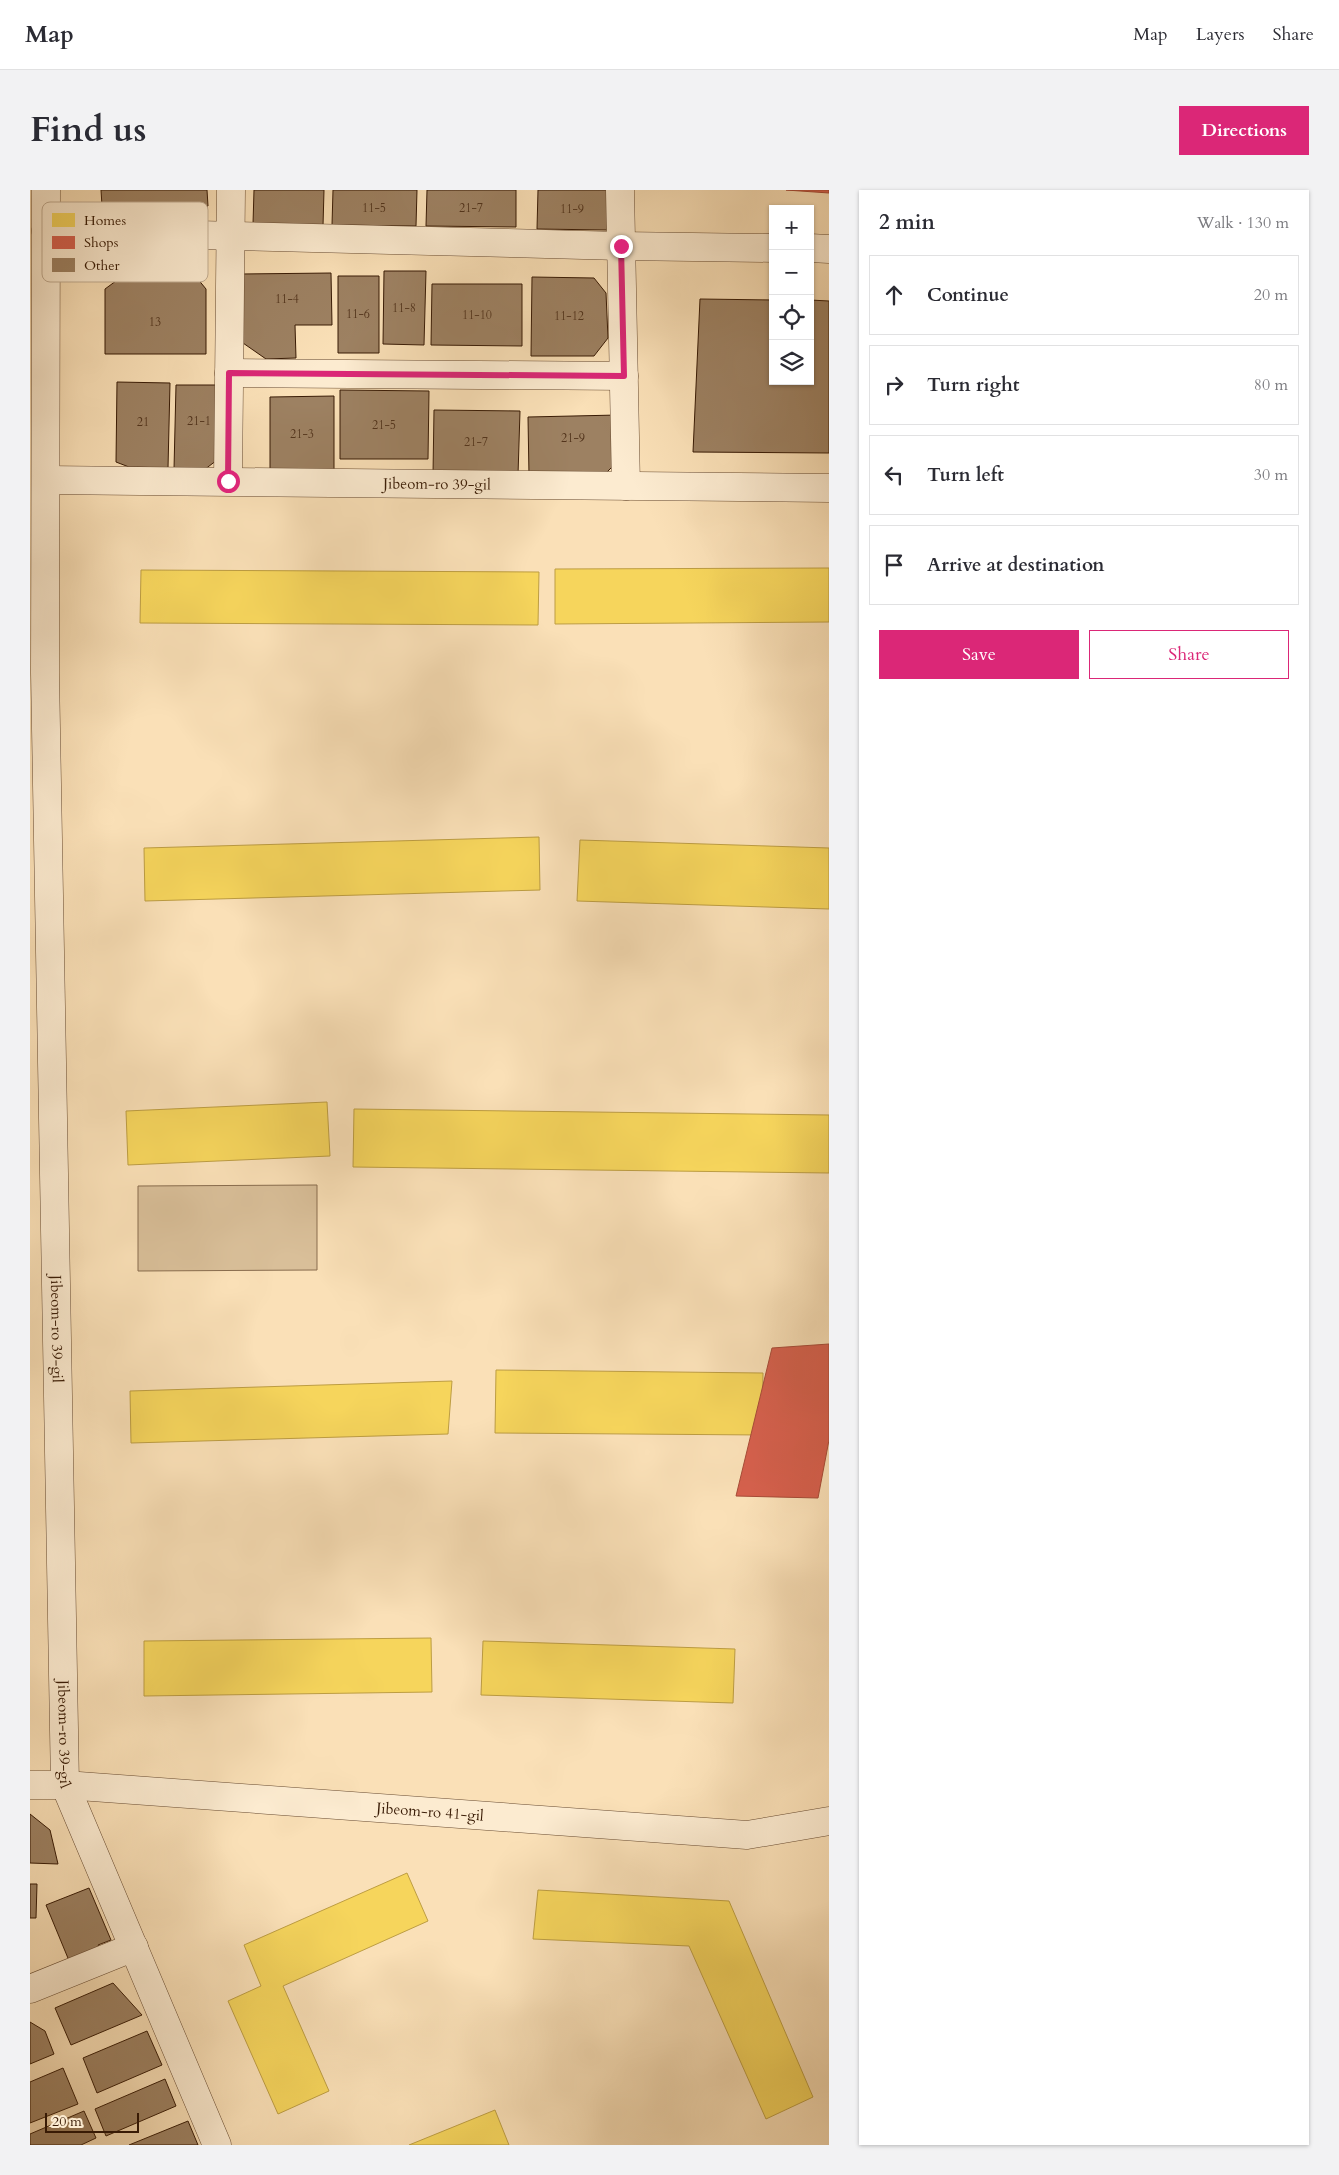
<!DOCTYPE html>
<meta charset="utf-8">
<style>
:root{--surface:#fff;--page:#f2f2f3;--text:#2b2b33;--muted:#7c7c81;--line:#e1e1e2;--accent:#db2777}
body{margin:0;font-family:Cardo,serif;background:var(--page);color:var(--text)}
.controls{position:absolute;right:15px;top:15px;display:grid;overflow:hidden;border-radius:0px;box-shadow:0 1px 4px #0004}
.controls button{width:45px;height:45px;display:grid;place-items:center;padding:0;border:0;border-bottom:1px solid var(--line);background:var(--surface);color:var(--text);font:25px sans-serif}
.scale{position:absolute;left:15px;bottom:12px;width:94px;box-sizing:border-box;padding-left:5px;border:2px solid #391b05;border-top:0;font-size:14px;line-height:18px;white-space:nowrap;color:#391b05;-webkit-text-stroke:4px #fcebd0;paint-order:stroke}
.stop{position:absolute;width:15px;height:15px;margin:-11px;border:4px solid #db2777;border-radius:50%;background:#fff}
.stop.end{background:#db2777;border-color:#fff;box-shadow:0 1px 5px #0008}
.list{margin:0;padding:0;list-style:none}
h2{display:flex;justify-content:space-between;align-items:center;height:65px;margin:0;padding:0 20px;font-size:21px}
h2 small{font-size:16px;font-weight:400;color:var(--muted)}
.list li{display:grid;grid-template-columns:32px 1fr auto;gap:15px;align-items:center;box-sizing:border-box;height:80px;margin:0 10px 10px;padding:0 10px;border:1px solid var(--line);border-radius:0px}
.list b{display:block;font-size:19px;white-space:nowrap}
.list em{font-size:16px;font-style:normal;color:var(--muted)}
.actions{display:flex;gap:10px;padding:15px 20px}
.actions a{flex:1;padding:11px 0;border:1px solid var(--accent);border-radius:0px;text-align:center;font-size:18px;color:var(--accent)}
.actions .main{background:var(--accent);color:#fff}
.icon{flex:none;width:28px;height:28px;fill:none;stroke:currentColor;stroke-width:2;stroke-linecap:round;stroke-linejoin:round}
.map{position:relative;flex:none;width:799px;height:1955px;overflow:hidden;border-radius:0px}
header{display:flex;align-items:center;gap:30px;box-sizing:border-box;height:70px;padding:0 25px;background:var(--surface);border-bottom:1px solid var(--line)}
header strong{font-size:24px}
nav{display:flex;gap:28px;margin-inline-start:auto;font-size:18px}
.intro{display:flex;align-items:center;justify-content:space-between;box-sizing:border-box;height:120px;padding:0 30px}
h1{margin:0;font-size:35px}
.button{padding:12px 22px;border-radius:0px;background:var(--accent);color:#fff;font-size:18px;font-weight:700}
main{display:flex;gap:30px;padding:0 30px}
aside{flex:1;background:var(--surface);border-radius:0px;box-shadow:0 1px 4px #0004}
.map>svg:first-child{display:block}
.green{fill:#d9bf99;stroke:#896d4f}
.homes{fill:#f6d55c;stroke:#bd9d42}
.shops{fill:#d6604d;stroke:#a74b37}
.building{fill:#9d8162;stroke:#391b05}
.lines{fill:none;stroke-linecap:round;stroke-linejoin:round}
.street-casing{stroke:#694c32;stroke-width:29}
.street{stroke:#fcebd0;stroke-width:28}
.route{stroke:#db2777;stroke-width:6}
.labels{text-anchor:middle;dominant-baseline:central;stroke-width:5;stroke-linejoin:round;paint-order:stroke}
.number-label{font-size:12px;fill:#52341c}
.street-label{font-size:15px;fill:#391b05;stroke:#fcebd0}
.key{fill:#fcebd0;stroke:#c2ad93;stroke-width:1}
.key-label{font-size:14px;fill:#391b05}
</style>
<header>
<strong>Map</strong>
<nav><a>Map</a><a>Layers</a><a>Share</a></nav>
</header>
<div class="intro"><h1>Find us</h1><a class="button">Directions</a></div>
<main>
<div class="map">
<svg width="799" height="1955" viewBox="0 0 799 1955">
<rect width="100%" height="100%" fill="#fae0b7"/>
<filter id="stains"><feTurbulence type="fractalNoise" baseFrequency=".004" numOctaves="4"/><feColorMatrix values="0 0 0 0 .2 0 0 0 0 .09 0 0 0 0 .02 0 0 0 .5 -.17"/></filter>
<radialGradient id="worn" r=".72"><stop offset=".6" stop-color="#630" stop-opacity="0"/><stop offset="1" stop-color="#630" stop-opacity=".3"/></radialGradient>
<path class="green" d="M287,995V1080L108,1081V996Z"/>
<path class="homes" d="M799,378V432L525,434V379Z
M111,380L509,382L508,435L110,433Z
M509,647L510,700L115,711L114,658Z
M550,650L799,658V719L547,711Z
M297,912L300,966L98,975L96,921Z
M324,919L799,925V983L323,977Z
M466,1180L733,1183L732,1245L465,1243Z
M422,1191L418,1244L101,1253L100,1201Z
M401,1448L402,1502L114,1506V1451Z
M453,1451L705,1459L703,1513L451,1505Z
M377,1683L398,1731L253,1796L299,1901L248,1924L198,1811L231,1796L214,1755Z
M508,1700L699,1711L783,1907L736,1929L659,1756L503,1749Z
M465,1920L479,1955H379Z"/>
<path class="shops" d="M756,0H799V3Z
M799,1154V1250L788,1308L706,1306L742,1158Z"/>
<path class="building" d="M71,0H177L178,16L155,34L89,36L72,16Z
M224,0H294L293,36L223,34Z
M303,0H387L386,36L302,35Z
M397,0H486V37L396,36Z
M508,0H577V40L507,39Z
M354,81H396L394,155L353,154Z
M301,83L302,135H265L266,168L236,169L213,153L212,84Z
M308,86H349V163H308Z
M502,87L564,88L576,103L578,148L564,166H501Z
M90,88H167L176,99V164H75V99Z
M402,94H492V156L401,155Z
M670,109L743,110V191H780V110L799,111V263L663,262Z
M87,192L140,193L138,278L99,277L86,272Z
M146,195H193L191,267L174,280L144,279Z
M310,200L399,201L398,269H310Z
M304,206V281H240V207Z
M404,220L490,221L488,285L403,284Z
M588,225L589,270L575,284L499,286L498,227Z
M0,1624L20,1640L28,1674L0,1673Z
M0,1694H7L6,1728H0Z
M59,1698L81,1750L68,1755L71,1761L40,1773L16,1715Z
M83,1793L112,1825L41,1855L25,1818Z
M0,1832L15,1841L24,1864L0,1874Z
M117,1841L132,1875L67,1903L53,1868Z
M33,1878L48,1914L0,1933V1892Z
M135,1889L146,1916L76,1946L65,1919Z
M54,1921L66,1948L51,1955H0V1944Z
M158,1931L168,1955H99Z"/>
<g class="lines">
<g class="street-casing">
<g id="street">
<path id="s1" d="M16,0L15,483L35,1595L187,1955"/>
<path d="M590,0L596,296"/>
<path d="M16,41L591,56L743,58"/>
<path d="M780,58L799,59"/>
<path d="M199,183L594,186"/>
<path id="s2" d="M16,290L799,298"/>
<path d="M198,291L201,0"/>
<path id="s3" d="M0,1595H35L717,1645L799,1631"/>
<path d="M0,1799L104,1757"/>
</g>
</g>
<use href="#street" class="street"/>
</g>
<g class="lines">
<path class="route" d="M198,291L199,183L594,186L591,56"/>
</g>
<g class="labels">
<g class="number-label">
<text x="344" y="18">11-5</text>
<text x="441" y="18">21-7</text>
<text x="542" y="19">11-9</text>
<text x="257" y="109">11-4</text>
<text x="374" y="118">11-8</text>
<text x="328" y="124">11-6</text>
<text x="447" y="125">11-10</text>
<text x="539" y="126">11-12</text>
<text x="125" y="132">13</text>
<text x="169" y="231">21-1</text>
<text x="113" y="232">21</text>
<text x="354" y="235">21-5</text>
<text x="272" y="244">21-3</text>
<text x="543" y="248">21-9</text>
<text x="446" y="252">21-7</text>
</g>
<g class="street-label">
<text stroke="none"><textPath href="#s2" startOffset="391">Jibeom-ro 39-gil</textPath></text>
<text stroke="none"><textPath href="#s1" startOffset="1139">Jibeom-ro 39-gil</textPath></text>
<text stroke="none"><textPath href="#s1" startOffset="1544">Jibeom-ro 39-gil</textPath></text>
<text stroke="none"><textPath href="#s3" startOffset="401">Jibeom-ro 41-gil</textPath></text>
</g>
</g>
<rect x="12" y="12" width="166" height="80" rx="8" class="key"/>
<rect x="22" y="23" width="23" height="14" fill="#f6d55c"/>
<rect x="22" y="46" width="23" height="13" fill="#d6604d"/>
<rect x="22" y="68" width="23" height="14" fill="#9d8162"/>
<g class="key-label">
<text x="54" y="35">Homes</text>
<text x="54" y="57">Shops</text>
<text x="54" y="80">Other</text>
</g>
<rect width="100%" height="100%" filter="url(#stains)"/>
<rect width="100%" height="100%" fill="url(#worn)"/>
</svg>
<div class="controls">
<button>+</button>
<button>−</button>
<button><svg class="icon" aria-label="locate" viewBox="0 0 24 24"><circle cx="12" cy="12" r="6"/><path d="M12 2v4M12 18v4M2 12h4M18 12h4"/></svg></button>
<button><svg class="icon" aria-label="layers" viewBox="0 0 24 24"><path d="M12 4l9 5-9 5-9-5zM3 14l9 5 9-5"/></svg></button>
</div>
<div class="scale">20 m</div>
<div class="stop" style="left:198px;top:291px"></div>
<div class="stop end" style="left:591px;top:56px"></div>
</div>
<aside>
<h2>2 min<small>Walk · 130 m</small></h2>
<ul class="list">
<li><svg class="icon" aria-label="ahead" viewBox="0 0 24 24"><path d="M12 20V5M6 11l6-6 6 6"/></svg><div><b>Continue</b></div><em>20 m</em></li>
<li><svg class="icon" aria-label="right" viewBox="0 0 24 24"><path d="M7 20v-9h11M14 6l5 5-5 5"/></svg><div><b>Turn right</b></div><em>80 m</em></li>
<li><svg class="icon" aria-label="left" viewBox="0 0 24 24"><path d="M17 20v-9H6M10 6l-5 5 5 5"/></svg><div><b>Turn left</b></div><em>30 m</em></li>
<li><svg class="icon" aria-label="arrive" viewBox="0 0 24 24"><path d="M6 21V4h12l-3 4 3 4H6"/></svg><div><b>Arrive at destination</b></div></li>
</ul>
<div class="actions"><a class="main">Save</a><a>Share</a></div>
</aside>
</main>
